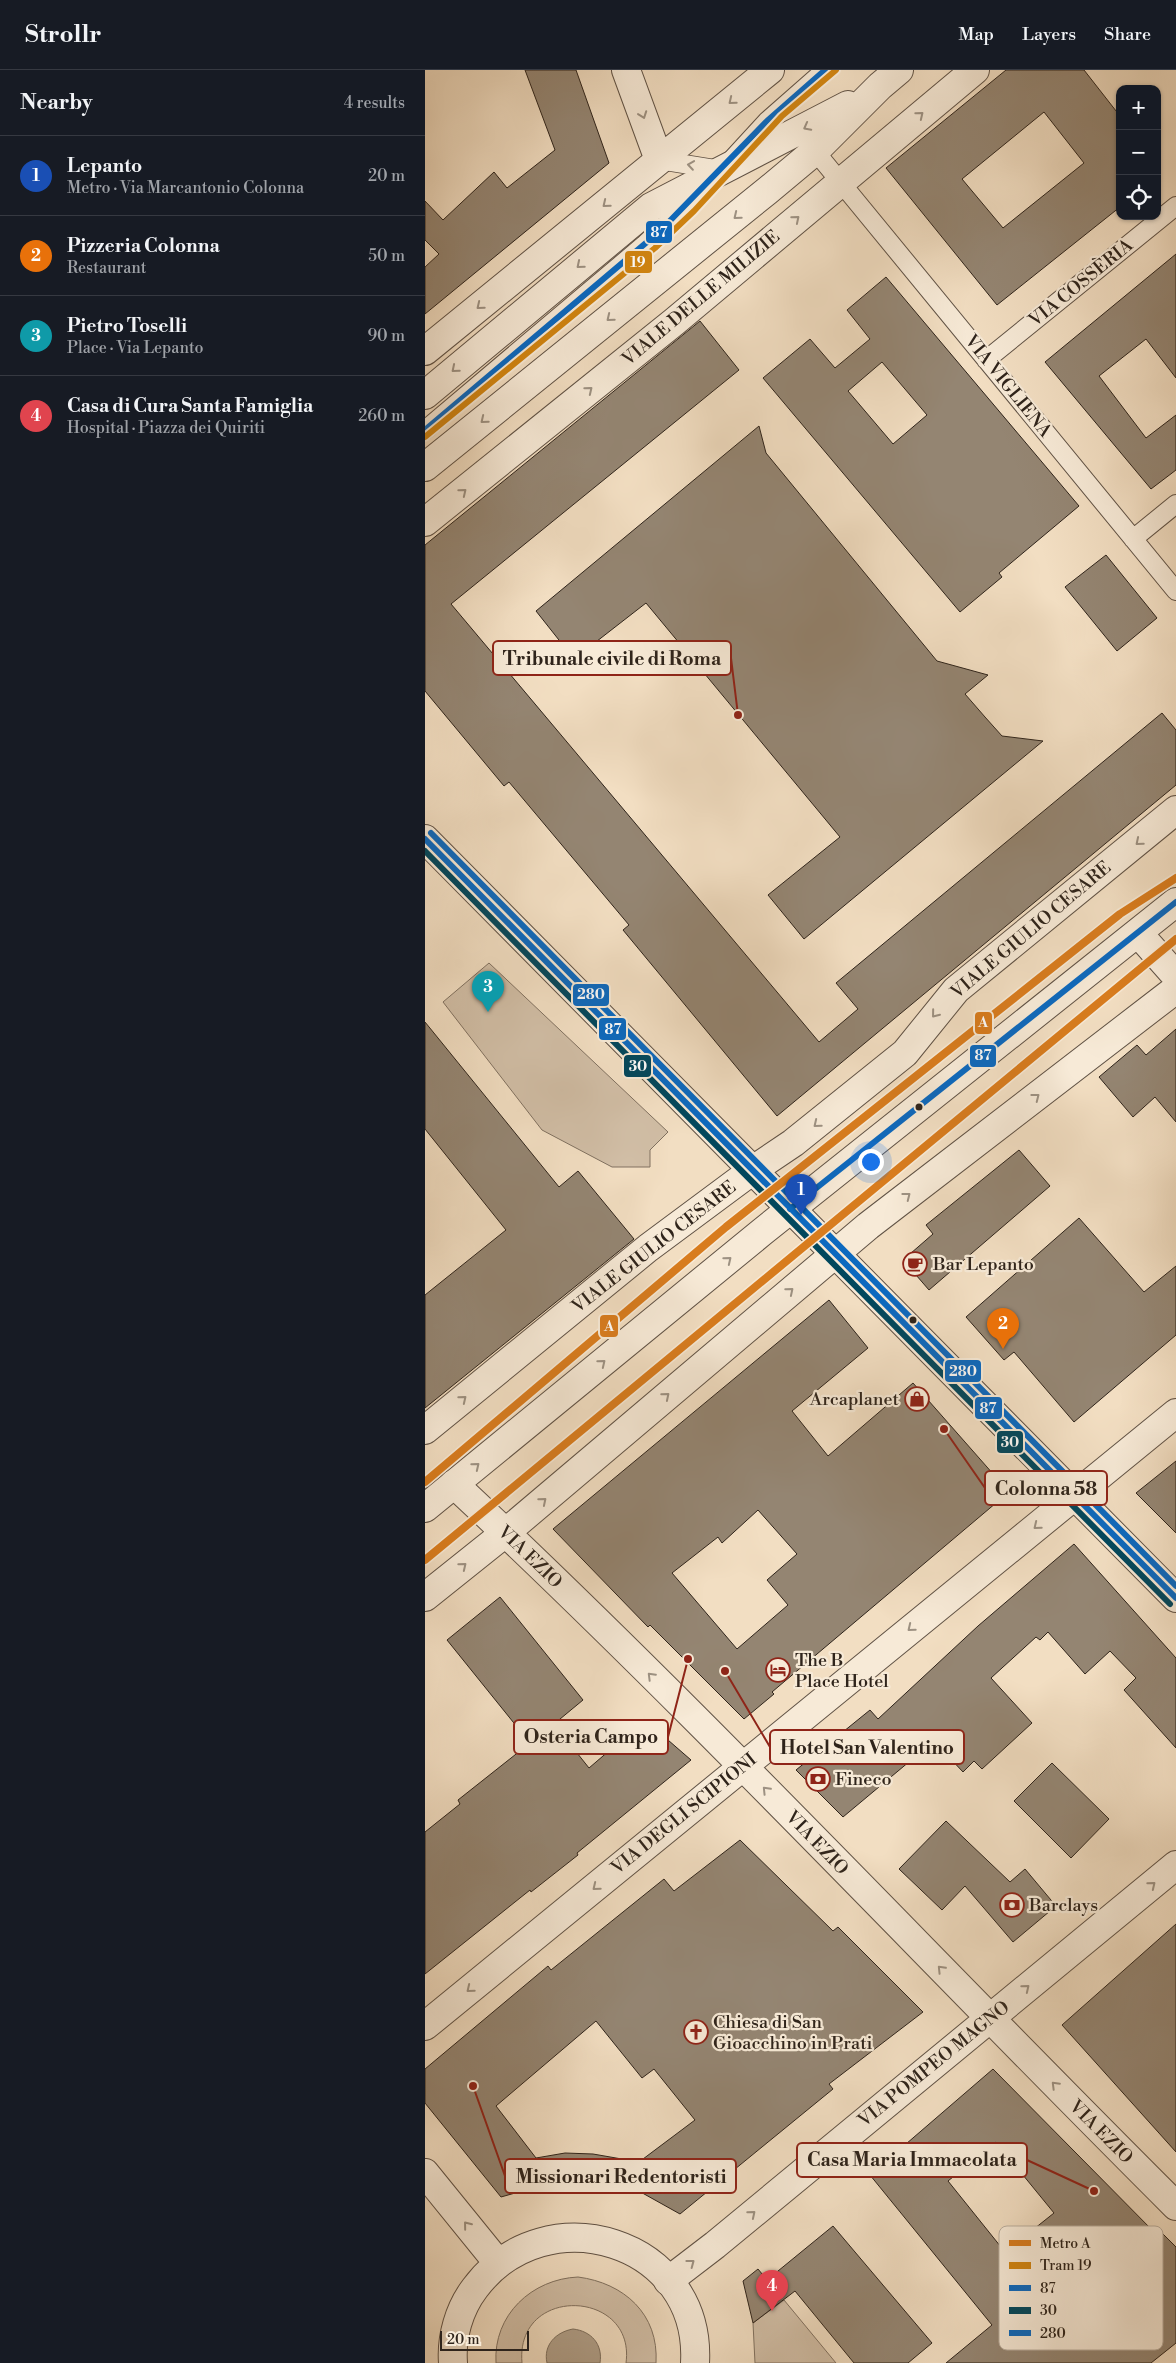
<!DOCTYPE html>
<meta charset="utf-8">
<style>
:root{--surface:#171b24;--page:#20242c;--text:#f1f3f6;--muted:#9ea1a6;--line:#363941;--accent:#c59692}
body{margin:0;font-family:"Libre Bodoni",serif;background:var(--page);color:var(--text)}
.controls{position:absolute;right:15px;top:15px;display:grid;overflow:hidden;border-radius:10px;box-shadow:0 1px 4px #0004}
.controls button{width:45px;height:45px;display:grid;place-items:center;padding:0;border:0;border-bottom:1px solid var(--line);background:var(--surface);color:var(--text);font:25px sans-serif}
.scale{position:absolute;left:15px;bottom:12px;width:89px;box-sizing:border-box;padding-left:5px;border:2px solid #2f241b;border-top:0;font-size:14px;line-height:18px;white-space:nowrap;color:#2f241b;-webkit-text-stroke:4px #f7ead7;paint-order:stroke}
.you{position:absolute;left:445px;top:1091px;width:18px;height:18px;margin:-12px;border:4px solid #fff;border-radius:50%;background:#1a73e8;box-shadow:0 0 0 8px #1a73e833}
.badge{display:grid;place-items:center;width:32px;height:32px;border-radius:50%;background:var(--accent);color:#fff;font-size:16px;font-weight:700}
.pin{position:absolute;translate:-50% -41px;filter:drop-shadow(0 1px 2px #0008)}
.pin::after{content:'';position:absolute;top:26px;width:18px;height:15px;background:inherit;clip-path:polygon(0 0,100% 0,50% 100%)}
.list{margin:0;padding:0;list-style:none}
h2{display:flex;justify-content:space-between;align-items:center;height:65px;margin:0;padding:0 20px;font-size:21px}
h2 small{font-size:16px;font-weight:400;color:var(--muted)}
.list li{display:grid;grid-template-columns:32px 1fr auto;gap:15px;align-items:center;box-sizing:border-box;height:80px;padding:0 20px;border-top:1px solid var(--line)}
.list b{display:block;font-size:19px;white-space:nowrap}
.list p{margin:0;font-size:16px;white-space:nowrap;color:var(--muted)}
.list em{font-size:16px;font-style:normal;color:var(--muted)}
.icon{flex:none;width:28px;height:28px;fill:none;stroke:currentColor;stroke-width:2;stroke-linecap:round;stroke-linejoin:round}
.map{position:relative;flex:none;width:751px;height:2293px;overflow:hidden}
header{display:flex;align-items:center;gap:30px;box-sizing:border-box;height:70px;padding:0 25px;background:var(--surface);border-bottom:1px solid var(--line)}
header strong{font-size:24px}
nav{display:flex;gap:28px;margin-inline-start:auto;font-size:18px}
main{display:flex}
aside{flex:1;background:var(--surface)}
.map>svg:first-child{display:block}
.green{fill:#d1bea6;stroke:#807160}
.water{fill:#b09f89;stroke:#7c6e5d}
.building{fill:#948572;stroke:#2f241b;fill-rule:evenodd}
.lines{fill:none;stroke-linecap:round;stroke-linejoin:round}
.service-casing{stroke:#605245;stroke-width:20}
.minor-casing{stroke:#605245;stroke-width:30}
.tertiary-casing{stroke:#605245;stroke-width:30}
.service{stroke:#f7ead7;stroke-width:18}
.minor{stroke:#f7ead7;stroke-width:28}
.tertiary{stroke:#f7ead7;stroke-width:28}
.bus-1-casing{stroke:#f7ead7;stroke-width:10}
.bus-2-casing{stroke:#f7ead7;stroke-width:10}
.bus-3-casing{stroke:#f7ead7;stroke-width:10}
.bus-1{stroke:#0c69bf;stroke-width:6}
.bus-2{stroke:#00475d;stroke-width:6}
.bus-3{stroke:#0c69bf;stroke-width:6}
.tram-1-casing{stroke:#f7ead7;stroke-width:10}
.tram-1{stroke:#d08411;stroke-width:6}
.metro-1-casing{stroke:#f7ead7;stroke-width:11}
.metro-1{stroke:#d87c1e;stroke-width:8}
.oneway{stroke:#9d9182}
.bus-dot{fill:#2f241b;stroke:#f7ead7;stroke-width:2}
.labels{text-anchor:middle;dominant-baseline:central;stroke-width:4.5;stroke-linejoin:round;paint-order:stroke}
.street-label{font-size:18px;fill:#2f241b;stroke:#f7ead7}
.poi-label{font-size:18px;fill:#2f241b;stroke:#f7ead7;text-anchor:start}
.key{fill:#f7ead7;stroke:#bbaf9f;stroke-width:1}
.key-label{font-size:14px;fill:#2f241b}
.leader{fill:none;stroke:#8f2418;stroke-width:2}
.callout-dot{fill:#8f2418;stroke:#f7ead7;stroke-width:2}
.callout{fill:#f7ead7;stroke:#8f2418;stroke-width:2}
.callout-label{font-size:19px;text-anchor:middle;font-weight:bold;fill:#2f241b}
.line-badge{stroke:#f7ead7;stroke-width:2}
.badge-label{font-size:14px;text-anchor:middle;font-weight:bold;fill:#fff}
</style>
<header>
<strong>Strollr</strong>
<nav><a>Map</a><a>Layers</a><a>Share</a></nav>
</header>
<main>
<aside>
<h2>Nearby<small>4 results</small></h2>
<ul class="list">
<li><span class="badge" style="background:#1a4fb4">1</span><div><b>Lepanto</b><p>Metro · Via Marcantonio Colonna</p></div><em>20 m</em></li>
<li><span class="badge" style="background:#e8710a">2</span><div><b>Pizzeria Colonna</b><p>Restaurant</p></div><em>50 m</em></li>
<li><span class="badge" style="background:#0f9aa8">3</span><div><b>Pietro Toselli</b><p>Place · Via Lepanto</p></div><em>90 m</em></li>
<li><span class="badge" style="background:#e0444e">4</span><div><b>Casa di Cura Santa Famiglia</b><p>Hospital · Piazza dei Quiriti</p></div><em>260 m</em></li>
</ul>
</aside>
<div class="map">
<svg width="751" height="2293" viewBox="0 0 751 2293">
<rect width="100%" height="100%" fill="#f2dec2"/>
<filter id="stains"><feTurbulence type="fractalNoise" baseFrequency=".004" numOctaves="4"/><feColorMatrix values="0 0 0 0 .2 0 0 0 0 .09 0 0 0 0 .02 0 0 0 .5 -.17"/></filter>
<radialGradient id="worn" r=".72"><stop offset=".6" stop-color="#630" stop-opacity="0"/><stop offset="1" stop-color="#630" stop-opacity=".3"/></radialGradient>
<path class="green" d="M64,893L243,1062L225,1080V1097H187L117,1060L18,932Z
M153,2207C199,2213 234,2244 231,2293H201C211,2219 90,2214 97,2293H71C68,2245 107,2209 153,2207Z
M359,2230L411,2293H330L328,2253Z"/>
<path class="water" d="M148,2259C166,2261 178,2274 175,2293H122C118,2275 131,2262 148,2259Z"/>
<path class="building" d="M100,0H151L184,93L0,244V197L14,184L0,170V131L18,150L69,102L82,118L130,80Z
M581,0H659L695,46V137L572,235L461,98ZM619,42L659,93L578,158L537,109Z
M751,184V308L721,269L674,306L721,368L751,345V400L726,419L620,292Z
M461,207L654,436L574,503L577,507L535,542L338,308L385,269L410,298L445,269L422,240ZM457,292L502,345L468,374L423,321Z
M275,251L314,300L26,534L394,972L433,939L411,913L737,643L751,660V715L352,1046L198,860L204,855L84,712L79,716L0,621V475Z
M334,356L341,383L512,591L563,605L540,624L560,647L577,666L618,671L379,869L343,825L415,767L221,533L149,589L111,541Z
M681,485L732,548L692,581L640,517Z
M0,952L134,1117L153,1101L209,1169L0,1338V1225L81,1160L0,1059Z
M751,959V1052L730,1027L708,1047L674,1007L712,975L721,985Z
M594,1080L625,1116L504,1220L478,1190L508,1164L501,1155Z
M654,1148L719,1222L751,1196V1265L649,1352L589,1282L579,1290L541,1247Z
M404,1230L443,1278L367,1341L403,1386L488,1313L584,1422L347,1622L349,1624L319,1649L225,1555L223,1557L128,1459ZM333,1440L372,1484L342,1510L363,1535L312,1579L247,1503L293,1467L297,1473Z
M751,1391V1463L711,1423Z
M649,1474L751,1588V1678L699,1620L711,1608L685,1581L660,1604L623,1562L615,1570L611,1567L566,1608L607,1653L557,1699L549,1691L538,1702L509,1671L418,1747L371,1700L445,1640L453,1649L553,1556Z
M75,1527L158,1630L129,1654L164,1698L220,1650L266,1690L152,1783L153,1785L106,1822L105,1820L0,1904V1762L35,1734L33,1730L105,1673L22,1570Z
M627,1693L684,1749L646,1788L589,1731Z
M521,1751L585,1812L600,1799L631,1836L588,1872L540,1816L517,1840L474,1799Z
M315,1770L408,1861L413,1857L498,1942L404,2014L408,2019L255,2144L212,2120L171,2111L129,2112L76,2127L0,2033V1999L123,1896L126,1900L239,1809L249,1821ZM171,1951L217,2008L229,1999L270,2050L214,2092L168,2084L140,2083L111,2088L71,2036Z
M751,1854V2082L637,1955Z
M568,1999L732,2165L736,2162L751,2177V2273L726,2293H521L567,2255L445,2105ZM571,2072L629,2143L580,2182L523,2111Z
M408,2156L507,2273L483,2293H429L370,2221L328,2253L318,2211L333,2199L342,2210Z"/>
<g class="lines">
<g class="service-casing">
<path id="service" d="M390,81L751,521
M308,88L342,51L400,0
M234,90L296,100
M561,290L751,136
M0,360L219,175L279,118
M708,469L751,434"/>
</g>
<g class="minor-casing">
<path id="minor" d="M201,0L234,90
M0,281L345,0
M0,452L249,252L550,0
M713,863L751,906
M0,1360L223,1178L328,1100L368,1073L480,983L531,920L751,740
M29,1414C278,1647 510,1896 751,2136
M0,1527L80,1463L443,1156L751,919
M0,1956L751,1343
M243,2211L290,2175L751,1795"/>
</g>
<g class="tertiary-casing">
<path id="tertiary" d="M0,325L226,137L423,35
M0,397L342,121L390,81L455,16L474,0
M0,769L751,1528
M0,1438L337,1162L751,832
M0,2103L73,2193
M28,2293C26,2267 34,2239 50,2218C121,2123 277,2171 270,2293"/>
</g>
<use href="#service" class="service"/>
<use href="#minor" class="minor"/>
<use href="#tertiary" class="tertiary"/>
<g class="bus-1-casing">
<path id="bus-1" d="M0,360L235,161L342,51L400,0
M0,769L751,1528
M365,1139L751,832"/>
</g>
<g class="bus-2-casing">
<path id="bus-2" d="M0,781L745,1534"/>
</g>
<g class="bus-3-casing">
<path id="bus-3" d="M6,763L751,1516"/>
</g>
<use href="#bus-1" class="bus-1"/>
<use href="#bus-2" class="bus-2"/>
<use href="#bus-3" class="bus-3"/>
<g class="tram-1-casing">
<path id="tram-1" d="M0,367L230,178L269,141L357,46L411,0"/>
</g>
<use href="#tram-1" class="tram-1"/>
<g class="metro-1-casing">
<path id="metro-1" d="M0,1412L301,1157L695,844L751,808
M0,1490L751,869"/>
</g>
<use href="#metro-1" class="metro-1"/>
</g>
<defs><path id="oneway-chevron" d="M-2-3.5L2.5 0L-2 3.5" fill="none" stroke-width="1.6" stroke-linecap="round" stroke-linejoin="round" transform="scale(1.25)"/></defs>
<g class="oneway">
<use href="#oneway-chevron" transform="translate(307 31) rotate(141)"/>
<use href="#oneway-chevron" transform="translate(218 45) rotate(70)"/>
<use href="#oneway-chevron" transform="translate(495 45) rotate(-39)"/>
<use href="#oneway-chevron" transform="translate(382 57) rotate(152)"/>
<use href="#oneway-chevron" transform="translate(266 95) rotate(-172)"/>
<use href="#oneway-chevron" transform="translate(181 134) rotate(141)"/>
<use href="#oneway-chevron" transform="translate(312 146) rotate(141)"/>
<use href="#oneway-chevron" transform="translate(371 149) rotate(-40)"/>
<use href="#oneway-chevron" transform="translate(155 195) rotate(140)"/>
<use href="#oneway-chevron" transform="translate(55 236) rotate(141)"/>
<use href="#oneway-chevron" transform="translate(185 248) rotate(141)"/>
<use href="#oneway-chevron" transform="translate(30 299) rotate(140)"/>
<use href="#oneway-chevron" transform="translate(164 320) rotate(-39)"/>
<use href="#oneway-chevron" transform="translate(59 350) rotate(141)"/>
<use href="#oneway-chevron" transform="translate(38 422) rotate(-39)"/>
<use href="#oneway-chevron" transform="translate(714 772) rotate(140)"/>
<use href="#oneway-chevron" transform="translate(510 944) rotate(129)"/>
<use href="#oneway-chevron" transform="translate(611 1027) rotate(-38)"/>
<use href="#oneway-chevron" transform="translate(392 1054) rotate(141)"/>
<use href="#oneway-chevron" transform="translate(482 1126) rotate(-38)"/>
<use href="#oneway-chevron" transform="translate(303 1190) rotate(-39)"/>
<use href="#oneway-chevron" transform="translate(365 1221) rotate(-40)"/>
<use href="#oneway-chevron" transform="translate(177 1293) rotate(-39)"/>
<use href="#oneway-chevron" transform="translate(241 1326) rotate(-40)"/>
<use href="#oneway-chevron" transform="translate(38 1329) rotate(-39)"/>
<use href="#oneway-chevron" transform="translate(51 1396) rotate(-39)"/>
<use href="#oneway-chevron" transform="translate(118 1431) rotate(-40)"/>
<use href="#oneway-chevron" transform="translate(612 1456) rotate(141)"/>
<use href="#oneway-chevron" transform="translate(38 1496) rotate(-39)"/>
<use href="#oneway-chevron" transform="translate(486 1558) rotate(141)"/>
<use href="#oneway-chevron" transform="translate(226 1606) rotate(-135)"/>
<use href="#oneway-chevron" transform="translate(341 1720) rotate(-134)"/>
<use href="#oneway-chevron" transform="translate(727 1815) rotate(-39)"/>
<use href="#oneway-chevron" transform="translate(171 1817) rotate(141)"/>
<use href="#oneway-chevron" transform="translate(516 1899) rotate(-134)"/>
<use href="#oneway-chevron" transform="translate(601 1918) rotate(-39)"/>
<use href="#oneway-chevron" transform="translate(45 1919) rotate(141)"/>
<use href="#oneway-chevron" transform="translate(630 2015) rotate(-135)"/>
<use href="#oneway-chevron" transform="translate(327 2144) rotate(-40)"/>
<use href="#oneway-chevron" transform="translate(42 2155) rotate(-129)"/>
<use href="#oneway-chevron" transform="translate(266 2193) rotate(-37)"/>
</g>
<defs>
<g id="cafe-ring" transform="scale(1.25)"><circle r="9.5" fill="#f7ead7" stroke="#8f2418" stroke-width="1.5"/><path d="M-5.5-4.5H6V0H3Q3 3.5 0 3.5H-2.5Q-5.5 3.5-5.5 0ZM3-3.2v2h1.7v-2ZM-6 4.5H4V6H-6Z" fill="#8f2418"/></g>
<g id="shop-ring" transform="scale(1.25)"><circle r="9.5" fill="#f7ead7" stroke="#8f2418" stroke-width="1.5"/><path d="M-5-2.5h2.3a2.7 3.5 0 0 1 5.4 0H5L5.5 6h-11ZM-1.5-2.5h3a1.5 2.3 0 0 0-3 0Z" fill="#8f2418"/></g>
<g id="hotel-ring" transform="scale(1.25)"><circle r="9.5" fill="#f7ead7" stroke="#8f2418" stroke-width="1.5"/><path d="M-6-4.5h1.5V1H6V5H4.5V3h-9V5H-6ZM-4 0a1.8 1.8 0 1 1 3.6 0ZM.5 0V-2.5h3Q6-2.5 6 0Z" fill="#8f2418"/></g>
<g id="bank-ring" transform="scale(1.25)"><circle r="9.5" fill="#f7ead7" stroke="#8f2418" stroke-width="1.5"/><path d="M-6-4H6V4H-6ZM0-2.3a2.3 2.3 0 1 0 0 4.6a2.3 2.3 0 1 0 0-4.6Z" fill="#8f2418"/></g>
<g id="church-ring" transform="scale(1.25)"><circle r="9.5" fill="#f7ead7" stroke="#8f2418" stroke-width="1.5"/><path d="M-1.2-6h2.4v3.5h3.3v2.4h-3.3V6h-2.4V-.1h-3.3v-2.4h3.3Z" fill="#8f2418"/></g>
</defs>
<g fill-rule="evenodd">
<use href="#cafe-ring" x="490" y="1194"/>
<use href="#shop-ring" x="492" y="1329"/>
<use href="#hotel-ring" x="353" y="1600"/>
<use href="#bank-ring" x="393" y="1709"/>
<use href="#bank-ring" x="587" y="1835"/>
<use href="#church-ring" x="271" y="1962"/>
</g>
<g class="bus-dot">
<circle cx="494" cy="1037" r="4.5"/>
<circle cx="488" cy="1250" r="4.5"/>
</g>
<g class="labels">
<g class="street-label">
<text transform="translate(656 213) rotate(-39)">VIA COSSÈRIA</text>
<text transform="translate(276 228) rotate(-40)">VIALE DELLE MILIZIE</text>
<text transform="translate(583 316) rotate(51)">VIA VIGLIENA</text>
<text transform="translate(606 860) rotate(-40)">VIALE GIULIO CESARE</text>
<text transform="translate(229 1177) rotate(-38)">VIALE GIULIO CESARE</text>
<text transform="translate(105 1487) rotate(44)">VIA EZIO</text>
<text transform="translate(259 1744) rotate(-39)">VIA DEGLI SCIPIONI</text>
<text transform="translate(392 1773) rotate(46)">VIA EZIO</text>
<text transform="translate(509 1994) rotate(-39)">VIA POMPEO MAGNO</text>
<text transform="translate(676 2062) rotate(45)">VIA EZIO</text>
</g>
<g class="poi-label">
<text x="508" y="1194">Bar Lepanto</text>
<text x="474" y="1329" text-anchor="end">Arcaplanet</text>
<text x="370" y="1590">The B<tspan x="370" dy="21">Place Hotel</tspan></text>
<text x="410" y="1709">Fineco</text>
<text x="604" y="1835">Barclays</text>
<text x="288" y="1952">Chiesa di San<tspan x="288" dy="21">Gioacchino in Prati</tspan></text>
</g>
</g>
<rect x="574" y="2156" width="164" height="124" rx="8" class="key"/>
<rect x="584" y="2170" width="22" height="6" fill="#d87c1e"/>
<rect x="584" y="2192" width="22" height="7" fill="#d08411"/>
<rect x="584" y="2215" width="22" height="6" fill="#0c69bf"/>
<rect x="584" y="2237" width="22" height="7" fill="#00475d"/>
<rect x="584" y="2260" width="22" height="6" fill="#0c69bf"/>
<g class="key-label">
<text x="615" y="2178">Metro A</text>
<text x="615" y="2200">Tram 19</text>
<text x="615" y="2223">87</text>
<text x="615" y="2245">30</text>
<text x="615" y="2268">280</text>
</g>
<path class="leader" d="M313 645L306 588M519 1359L560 1418M263 1589L243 1667M300 1601L345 1677M669 2121L602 2090M48 2016L80 2106"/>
<g class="callout-dot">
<circle cx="313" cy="645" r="5"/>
<circle cx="519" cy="1359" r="5"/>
<circle cx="263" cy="1589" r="5"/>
<circle cx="300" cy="1601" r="5"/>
<circle cx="669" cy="2121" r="5"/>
<circle cx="48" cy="2016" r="5"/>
</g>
<g class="callout">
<rect x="68" y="571" width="238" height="34" rx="5"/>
<rect x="560" y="1401" width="122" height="34" rx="5"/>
<rect x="89" y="1650" width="154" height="34" rx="5"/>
<rect x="345" y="1660" width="194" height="34" rx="5"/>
<rect x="372" y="2073" width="230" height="34" rx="5"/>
<rect x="80" y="2089" width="231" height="34" rx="5"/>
</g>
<g class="callout-label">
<text x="187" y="595">Tribunale civile di Roma</text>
<text x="621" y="1425">Colonna 58</text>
<text x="166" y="1673">Osteria Campo</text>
<text x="442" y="1684">Hotel San Valentino</text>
<text x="487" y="2096">Casa Maria Immacolata</text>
<text x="196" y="2113">Missionari Redentoristi</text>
</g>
<g class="line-badge">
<rect x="220" y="150" width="28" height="24" rx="5" fill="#0c69bf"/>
<rect x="199" y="180" width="29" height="24" rx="5" fill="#d08411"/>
<rect x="147" y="913" width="38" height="24" rx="5" fill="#0c69bf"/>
<rect x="549" y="941" width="19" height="24" rx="5" fill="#d87c1e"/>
<rect x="173" y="947" width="29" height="24" rx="5" fill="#0c69bf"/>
<rect x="544" y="974" width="28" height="24" rx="5" fill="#0c69bf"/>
<rect x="198" y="984" width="29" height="24" rx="5" fill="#00475d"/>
<rect x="174" y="1244" width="20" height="24" rx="5" fill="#d87c1e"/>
<rect x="519" y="1289" width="38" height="24" rx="5" fill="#0c69bf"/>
<rect x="549" y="1326" width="29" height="24" rx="5" fill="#0c69bf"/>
<rect x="571" y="1360" width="28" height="24" rx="5" fill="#00475d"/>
</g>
<g class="badge-label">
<text x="234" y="167">87</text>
<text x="213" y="197">19</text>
<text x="166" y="929">280</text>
<text x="558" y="957">A</text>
<text x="188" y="964">87</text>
<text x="558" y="990">87</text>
<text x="213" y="1001">30</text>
<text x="184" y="1261">A</text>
<text x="538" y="1306">280</text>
<text x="563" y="1343">87</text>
<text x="585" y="1377">30</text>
</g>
<rect width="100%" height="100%" filter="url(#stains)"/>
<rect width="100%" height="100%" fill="url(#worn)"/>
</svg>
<div class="controls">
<button>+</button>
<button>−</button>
<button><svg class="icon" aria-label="locate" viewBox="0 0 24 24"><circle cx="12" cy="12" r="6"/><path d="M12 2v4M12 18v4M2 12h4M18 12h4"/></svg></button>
</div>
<div class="scale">20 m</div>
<div class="you"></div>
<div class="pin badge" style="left:376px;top:1145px;background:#1a4fb4">1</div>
<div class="pin badge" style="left:578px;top:1279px;background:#e8710a">2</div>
<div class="pin badge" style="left:63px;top:942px;background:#0f9aa8">3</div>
<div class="pin badge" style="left:347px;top:2241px;background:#e0444e">4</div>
</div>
</main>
